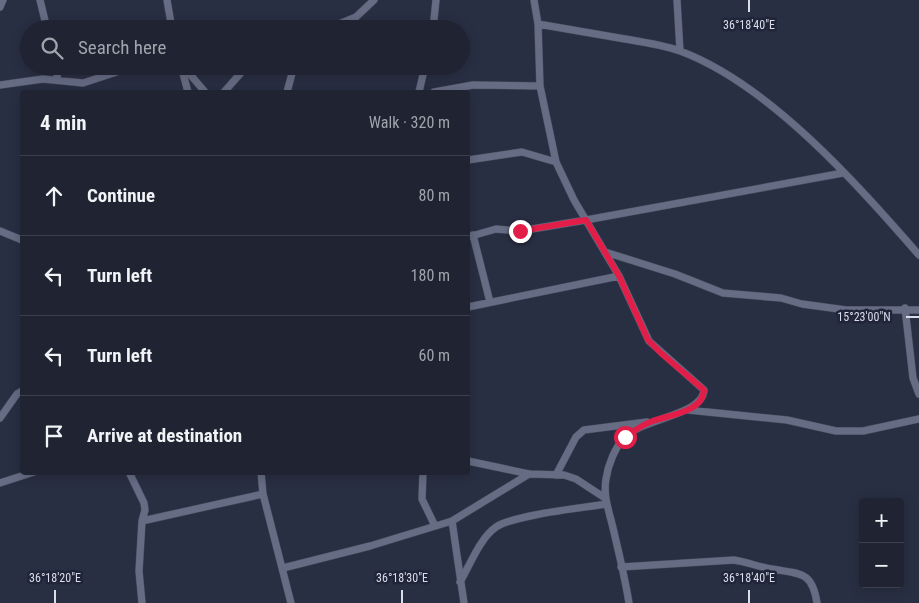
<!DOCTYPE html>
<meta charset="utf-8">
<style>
:root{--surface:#1f2332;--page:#272b3a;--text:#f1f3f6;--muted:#a1a4ac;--line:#3c404d}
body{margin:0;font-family:"Roboto Condensed",sans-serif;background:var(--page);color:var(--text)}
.controls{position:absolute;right:15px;bottom:15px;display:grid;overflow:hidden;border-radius:5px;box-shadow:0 2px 12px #0003}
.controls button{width:45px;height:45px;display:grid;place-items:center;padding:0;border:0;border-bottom:1px solid var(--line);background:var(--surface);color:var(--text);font:25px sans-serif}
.stop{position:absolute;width:15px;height:15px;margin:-11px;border:4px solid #e11d48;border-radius:50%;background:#fff}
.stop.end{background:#e11d48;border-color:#fff;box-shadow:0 1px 5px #0008}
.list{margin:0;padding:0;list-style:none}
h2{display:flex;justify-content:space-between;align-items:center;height:65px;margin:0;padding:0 20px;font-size:21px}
h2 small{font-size:16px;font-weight:400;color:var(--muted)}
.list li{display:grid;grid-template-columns:32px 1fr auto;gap:15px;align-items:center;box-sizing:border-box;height:80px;padding:0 20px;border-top:1px solid var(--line)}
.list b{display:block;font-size:19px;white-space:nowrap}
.list em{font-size:16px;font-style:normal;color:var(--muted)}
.icon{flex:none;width:28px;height:28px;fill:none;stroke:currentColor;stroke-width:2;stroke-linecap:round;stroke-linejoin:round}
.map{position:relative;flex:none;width:919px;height:603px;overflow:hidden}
.search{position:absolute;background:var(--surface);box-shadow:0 2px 12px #0003;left:20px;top:20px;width:450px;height:55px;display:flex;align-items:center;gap:12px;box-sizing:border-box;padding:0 18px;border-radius:28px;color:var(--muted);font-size:19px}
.panel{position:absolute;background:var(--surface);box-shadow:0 2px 12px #0003;left:20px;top:90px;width:450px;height:385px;border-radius:5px}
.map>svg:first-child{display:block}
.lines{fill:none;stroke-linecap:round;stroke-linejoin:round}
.minor-casing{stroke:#464a5b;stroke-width:8}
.minor{stroke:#666c84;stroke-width:7}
.route{stroke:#e11d48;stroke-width:6}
.ticks{fill:none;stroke:#d9ddea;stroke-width:2}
.ticks-label{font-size:12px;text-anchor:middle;fill:#d9ddea;stroke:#202539;stroke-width:5;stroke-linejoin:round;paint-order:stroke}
</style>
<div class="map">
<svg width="919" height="603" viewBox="0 0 919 603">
<rect width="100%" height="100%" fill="#292f43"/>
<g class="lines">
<g class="minor-casing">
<path id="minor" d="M40,0L47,29
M167,0L172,29
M534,0L538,24L540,86L556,162L574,200L619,276L649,341L704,390C703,415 644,418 625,437C615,447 608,465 606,479C603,496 609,511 613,528C619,553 625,578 629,603
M677,0L680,51
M0,7L3,0
M538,24C567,29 596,34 625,39C643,42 663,45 680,51C769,84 857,184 919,255
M327,29L356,17L374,0
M433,29L436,0
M55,66L58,80
M181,66L188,92
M183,66L205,92
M0,85L43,79L83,83L135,66
M224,92L247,66
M287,92L294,66
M419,92L425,66
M434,92L473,85L540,86
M468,160L522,152L556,162
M0,231L22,240
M473,235L490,302
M468,237L496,229L520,231L586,220L843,173
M605,252L675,274L723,293L781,298L802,304L846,310H919
M468,307L619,276
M905,308L913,378L919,394
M688,410L787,420L836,431H863L919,419
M0,418L17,394L22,391
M468,461L529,474L564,475L576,479L605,498
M129,472L144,503L145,510L142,521L139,571L142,603
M261,472L263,494L291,603
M423,472L422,499L435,526
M556,475L576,437L584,430L647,422
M0,483L34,472
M142,521L263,494
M452,521L464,603
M621,567L734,560C747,562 759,567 772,569C799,574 812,570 817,603
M283,568L370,546L452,521L529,474
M460,582C470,565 480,538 496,527C514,515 582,508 606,504"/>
</g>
<use href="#minor" class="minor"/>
</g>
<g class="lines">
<path class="route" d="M520,231L586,220L619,276L648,340L662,354L704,390C703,412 669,415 653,421C643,424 634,431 625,437"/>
</g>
<path class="ticks" d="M749,0V12M906,317H919M55,590V603M402,590V603M749,590V603"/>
<g class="ticks-label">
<text x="749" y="29">36°18'40"E</text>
<text x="864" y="321">15°23'00"N</text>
<text x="55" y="582">36°18'20"E</text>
<text x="402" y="582">36°18'30"E</text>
<text x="749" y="582">36°18'40"E</text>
</g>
</svg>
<div class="controls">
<button>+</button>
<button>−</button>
</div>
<div class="stop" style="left:625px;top:437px"></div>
<div class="stop end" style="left:520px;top:231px"></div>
<div class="search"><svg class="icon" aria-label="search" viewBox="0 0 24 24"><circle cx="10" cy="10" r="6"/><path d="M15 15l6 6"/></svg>Search here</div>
<section class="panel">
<h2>4 min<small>Walk · 320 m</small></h2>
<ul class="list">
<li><svg class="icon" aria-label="ahead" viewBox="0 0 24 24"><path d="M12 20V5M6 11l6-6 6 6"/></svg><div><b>Continue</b></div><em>80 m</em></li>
<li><svg class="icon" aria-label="left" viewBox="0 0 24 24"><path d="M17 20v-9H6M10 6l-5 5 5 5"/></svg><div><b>Turn left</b></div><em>180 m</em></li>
<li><svg class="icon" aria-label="left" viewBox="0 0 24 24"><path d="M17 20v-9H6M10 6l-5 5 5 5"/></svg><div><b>Turn left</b></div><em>60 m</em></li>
<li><svg class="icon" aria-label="arrive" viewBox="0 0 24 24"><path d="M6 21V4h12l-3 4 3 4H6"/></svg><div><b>Arrive at destination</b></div></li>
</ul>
</section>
</div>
